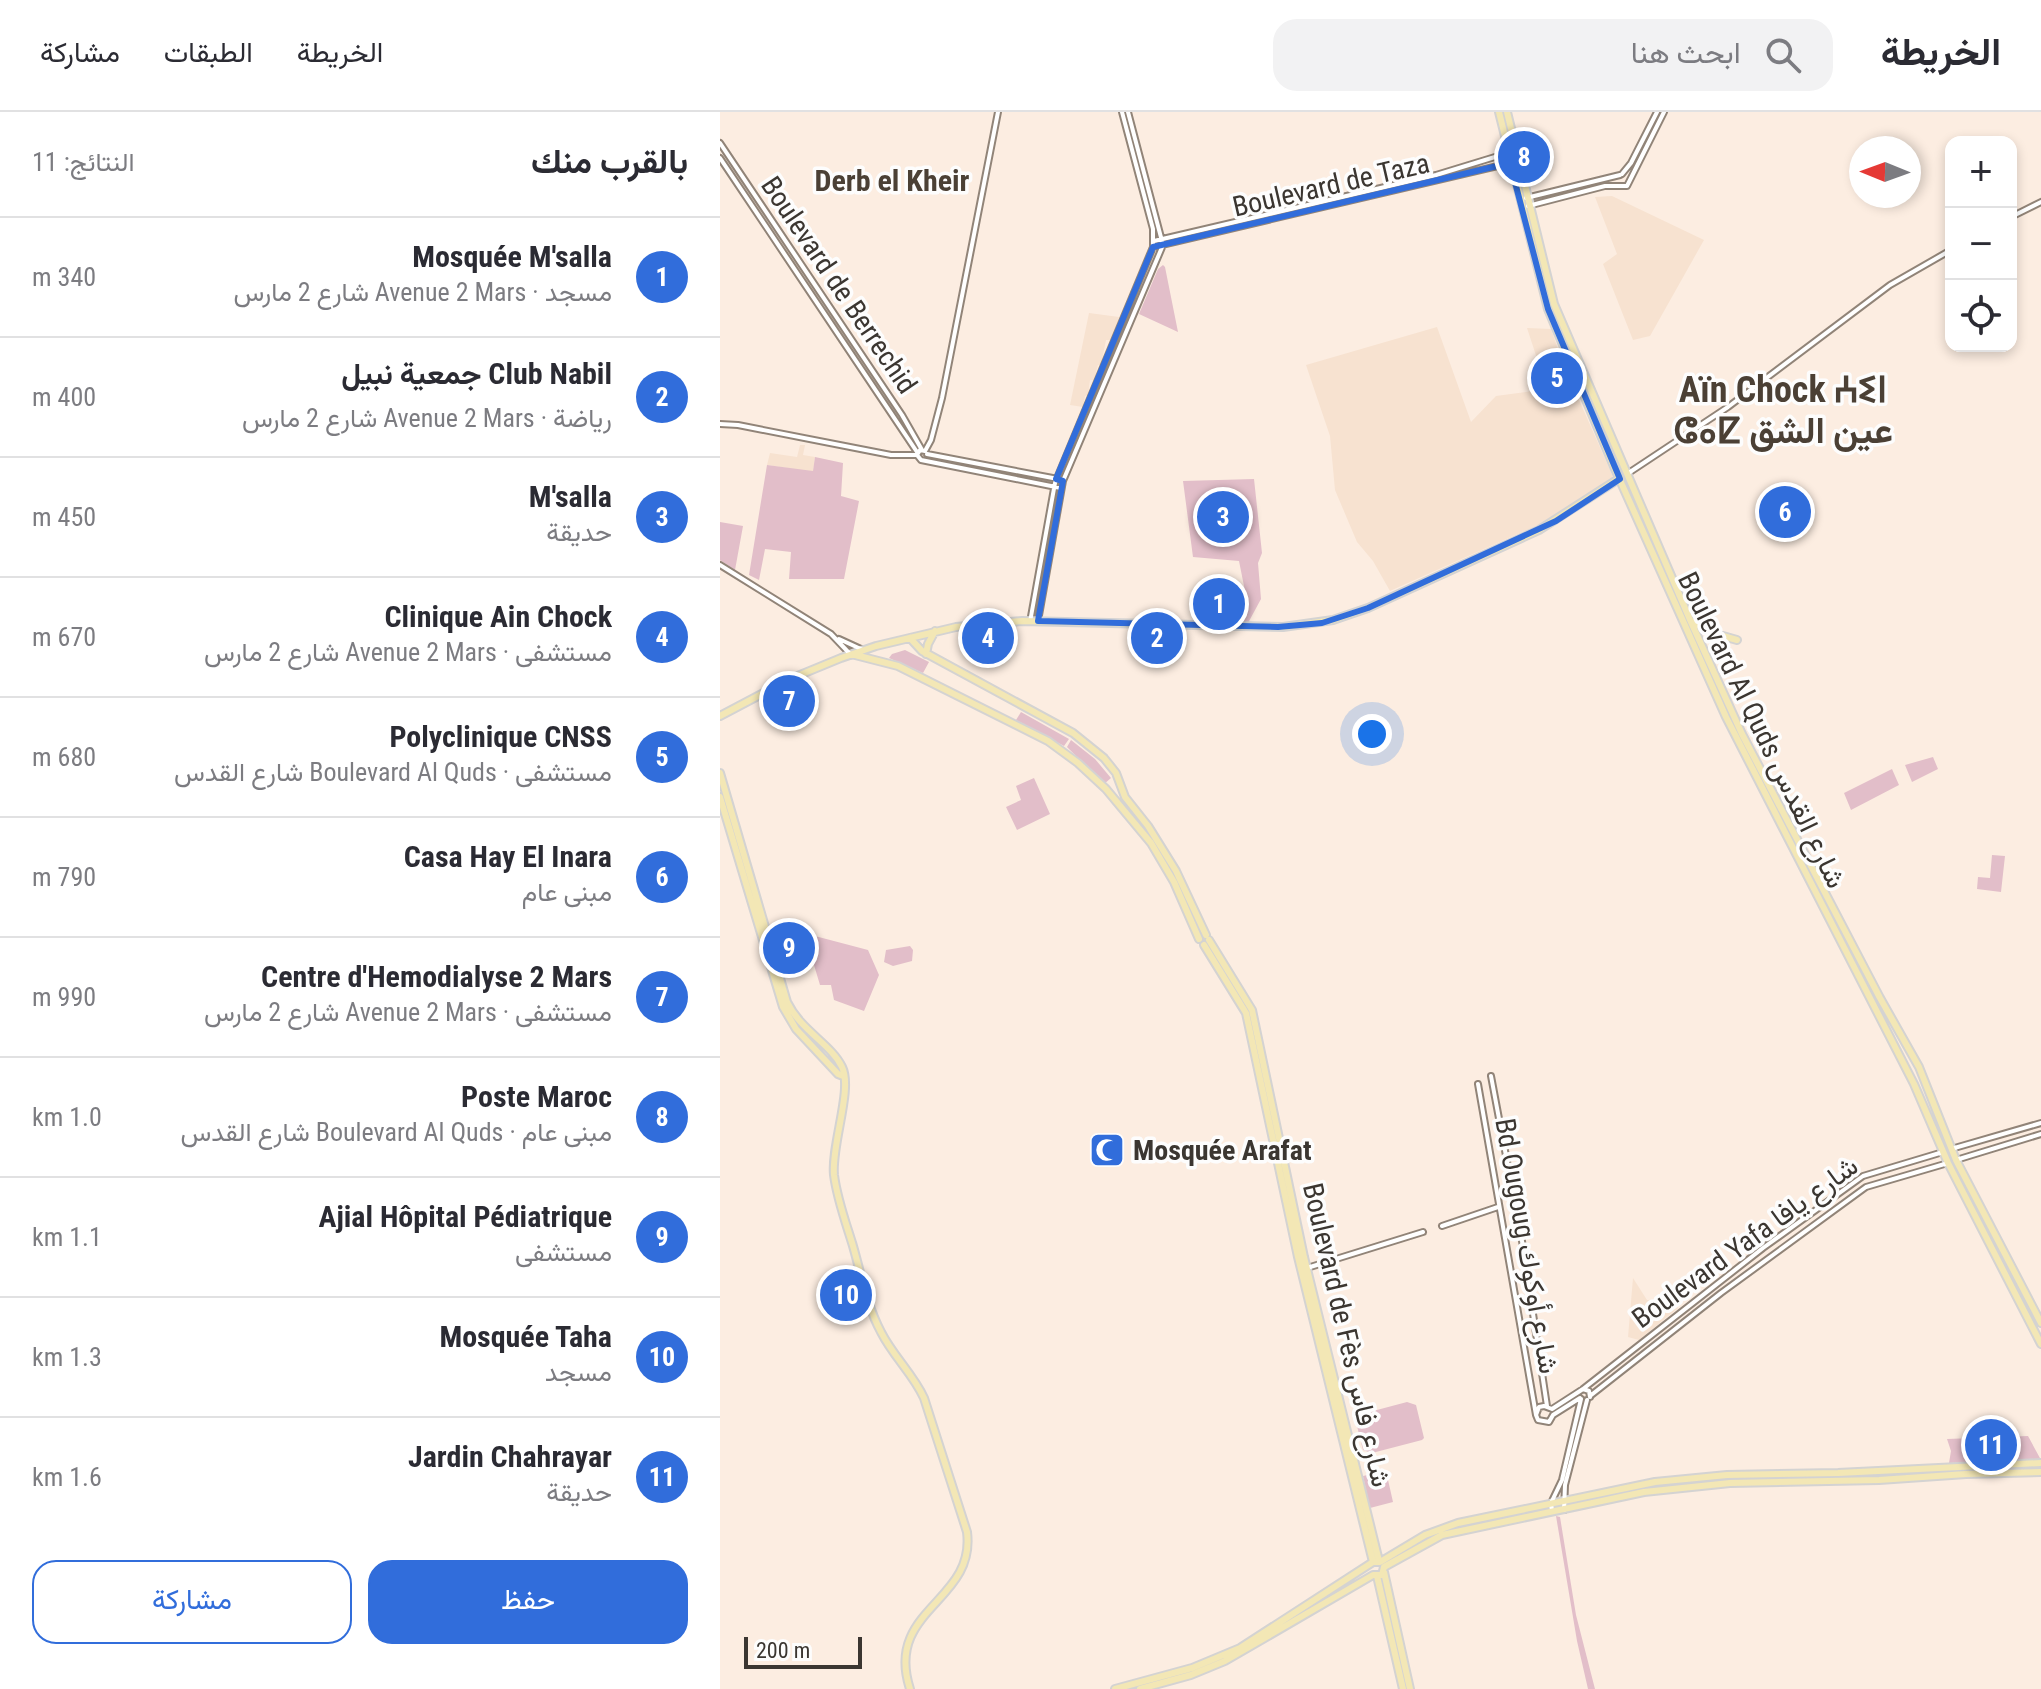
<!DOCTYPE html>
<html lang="ar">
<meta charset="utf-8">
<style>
:root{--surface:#fff;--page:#f2f2f3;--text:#2b2b33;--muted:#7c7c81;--line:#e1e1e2;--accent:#316ddb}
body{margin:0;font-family:"Roboto Condensed",Vazirmatn,"Noto Sans Tifinagh",sans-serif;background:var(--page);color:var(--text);direction:rtl}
.controls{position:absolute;right:24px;top:24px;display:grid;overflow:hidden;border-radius:16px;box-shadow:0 4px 12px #0003}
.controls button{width:72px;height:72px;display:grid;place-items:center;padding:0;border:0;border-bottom:2px solid var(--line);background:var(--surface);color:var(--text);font:40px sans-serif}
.compass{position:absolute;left:1129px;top:24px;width:72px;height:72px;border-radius:50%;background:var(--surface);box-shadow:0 4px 12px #0003;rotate:271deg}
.scale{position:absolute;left:24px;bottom:20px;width:118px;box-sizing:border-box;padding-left:8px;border:4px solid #3b3631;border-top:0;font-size:22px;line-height:28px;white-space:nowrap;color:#3b3631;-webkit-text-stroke:6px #fdfdfd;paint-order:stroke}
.you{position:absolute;left:652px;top:622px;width:28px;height:28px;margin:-20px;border:6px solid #fff;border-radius:50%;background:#1a73e8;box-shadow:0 0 0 12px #1a73e833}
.badge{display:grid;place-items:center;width:52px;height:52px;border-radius:50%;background:var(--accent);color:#fff;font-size:26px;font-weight:700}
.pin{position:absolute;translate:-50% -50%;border:4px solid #fff;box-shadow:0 2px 8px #0006}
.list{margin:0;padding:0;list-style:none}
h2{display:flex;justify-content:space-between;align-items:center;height:104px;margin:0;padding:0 32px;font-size:34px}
h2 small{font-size:26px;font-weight:400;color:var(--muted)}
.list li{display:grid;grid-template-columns:52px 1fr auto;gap:24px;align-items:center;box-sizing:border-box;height:120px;padding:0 32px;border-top:2px solid var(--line)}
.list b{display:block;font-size:30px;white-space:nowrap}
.list p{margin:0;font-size:26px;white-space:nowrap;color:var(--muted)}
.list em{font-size:26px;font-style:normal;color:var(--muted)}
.actions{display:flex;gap:16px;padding:24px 32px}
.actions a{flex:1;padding:18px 0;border:2px solid var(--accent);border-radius:24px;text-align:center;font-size:28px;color:var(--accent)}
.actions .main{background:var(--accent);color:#fff}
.icon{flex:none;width:44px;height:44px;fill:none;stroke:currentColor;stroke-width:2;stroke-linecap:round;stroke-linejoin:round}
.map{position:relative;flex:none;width:1321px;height:1577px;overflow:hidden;direction:ltr}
header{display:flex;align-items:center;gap:48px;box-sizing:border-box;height:112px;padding:0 40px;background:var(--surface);border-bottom:2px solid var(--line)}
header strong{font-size:38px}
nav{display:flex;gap:44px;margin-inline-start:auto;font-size:28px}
.search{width:560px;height:72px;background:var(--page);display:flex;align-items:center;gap:20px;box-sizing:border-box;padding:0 28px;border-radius:24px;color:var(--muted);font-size:30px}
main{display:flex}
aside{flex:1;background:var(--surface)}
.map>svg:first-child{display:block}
.built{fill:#f7e2d0}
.green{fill:#e2bec9}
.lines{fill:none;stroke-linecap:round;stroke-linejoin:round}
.minor-casing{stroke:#918478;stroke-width:8}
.major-casing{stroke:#d4d3d2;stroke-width:10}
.minor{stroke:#fff;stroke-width:4}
.major{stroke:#f3e7b5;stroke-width:6}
.marked{fill:none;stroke:#316ddb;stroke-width:6;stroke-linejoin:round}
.labels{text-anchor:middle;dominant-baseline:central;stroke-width:7;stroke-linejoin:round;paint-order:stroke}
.street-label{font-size:28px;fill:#3b3631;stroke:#fdfdfd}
.poi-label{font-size:28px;font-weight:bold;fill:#3b3631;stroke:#fdfdfd;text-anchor:start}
.neighbourhood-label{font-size:30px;font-weight:bold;fill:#4b4035;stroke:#fdfdfd}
.district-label{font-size:36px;font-weight:bold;fill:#4b4035;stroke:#fdfdfd}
</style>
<header>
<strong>الخريطة</strong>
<div class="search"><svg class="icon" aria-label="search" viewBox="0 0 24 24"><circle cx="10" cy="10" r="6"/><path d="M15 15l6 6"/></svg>ابحث هنا</div>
<nav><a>الخريطة</a><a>الطبقات</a><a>مشاركة</a></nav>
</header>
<main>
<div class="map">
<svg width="1321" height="1577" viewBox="0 0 1321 1577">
<rect width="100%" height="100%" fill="#fcede1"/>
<path class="built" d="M892,84L984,128L930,224L913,228L883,152L897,142L875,85Z
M369,201L399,205L392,228H386L381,253H378L374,268H370L368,283L365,284L363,295L350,293Z
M717,215L751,310L776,284L827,277L807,216L831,217L844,254L894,367L829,408L670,479L653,449L637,430L615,378L610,324L586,253Z
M80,333H85L83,343L95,345L93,360L47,353L50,341L77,345Z
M913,1166L927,1188L951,1187L958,1196L919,1228L908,1225Z"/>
<path class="green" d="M443,153L445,155L458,220L419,202L438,157Z
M95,345L123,351L121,384L139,389L124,467H69L71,440L45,437L39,468L29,463L47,353L93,359Z
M534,367L542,441L538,451L541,487L528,511H520L525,479L519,449L473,445L463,369Z
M0,410L23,414L15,458L0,448Z
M185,538L209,550L203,561L169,546L172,542Z
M301,600L349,627L344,634L296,608Z
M351,628L375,647L391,666L384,672L347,635Z
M1213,645L1218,657L1192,670L1185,653Z
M1172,657L1179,673L1131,698L1124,681Z
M314,666L330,702L297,718L286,695L301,688L296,674Z
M1272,743L1285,744L1281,780L1257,777L1258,765L1270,766Z
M57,814L148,838L159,863L144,899L114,888L111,873H100L94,853L66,861L54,819Z
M190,834L193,838L192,849L173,854L164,850L166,838Z
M687,1290L696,1293L704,1326L702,1328L652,1341L643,1338L635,1306L638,1303Z
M1308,1324L1321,1348L1229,1351L1231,1339L1227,1327Z
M666,1359L673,1390L650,1396L643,1364Z
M836,1404L840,1405L856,1503L875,1577H868L857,1529Z"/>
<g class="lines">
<g class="minor-casing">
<path id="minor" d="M0,31L182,303L202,338
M0,46L197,340
M902,62L911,51L937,0
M806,86L900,63
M808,94L885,74H907L944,0
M1291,105L1321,90
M434,129L716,63L788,41
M433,135L799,49
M0,312L18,313L171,343H197
M207,342L338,367
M197,343L200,338L205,339L211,328L222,286L278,0
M197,343L201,348L341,376
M907,362L1008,295L1170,173L1231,138
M0,453L111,522L131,543
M318,509L343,369L443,133L408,0
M310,510L335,371L433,135V117L402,0
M119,527L143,538
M771,964L802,1129L827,1294
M758,972L816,1303
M1231,1037L1321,1011
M1236,1048L1321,1022
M722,1114L778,1095
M587,1156L703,1120
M863,1277L1043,1136L1143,1064L1223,1040
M870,1284L1001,1181L1146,1075L1228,1051
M832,1297L824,1294L819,1295L816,1303L818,1308L829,1310L833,1303L860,1286
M832,1297L863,1277L869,1279L870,1285
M844,1398L845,1373L867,1288
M832,1399L831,1391L842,1368L861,1287"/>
</g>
<g class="major-casing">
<path id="major" d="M779,0L828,197L895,357L1006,605L1194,972L1228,1051L1321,1232
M787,0L834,192L971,510L1022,622L1160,886L1199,955L1236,1048L1321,1211
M973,510L996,522L1017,528
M190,526L202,539L353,621L384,646L396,661L405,685L428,714L456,759L486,823
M206,542L208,532L215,519
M135,543L178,554L328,629L358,651L386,677L431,731L454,770L479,827
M0,604L70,567L121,546L156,534L236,515L302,509L563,515L613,508L648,496L819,418L900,366
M0,661L67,890C81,919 111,932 122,955C133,977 111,1033 114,1063C117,1087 126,1111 133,1134C141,1162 147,1194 161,1220C173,1244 193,1262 204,1286L247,1420C256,1490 164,1497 190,1577
M0,685L63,895L76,917L118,962L123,964
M489,828L532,898L584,1145L659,1449
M484,833L526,901L578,1145L653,1450
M664,1460L690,1577
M657,1464L683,1577
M395,1577L472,1556L520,1536L653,1450H660L705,1423L738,1411L935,1370L1007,1363L1118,1361L1321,1351
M420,1577L471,1563L505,1549L653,1463H662L664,1455L722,1423L924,1380L1010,1371L1159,1368L1246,1362L1321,1360"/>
</g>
<use href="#minor" class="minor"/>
<use href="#major" class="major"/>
</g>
<path class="marked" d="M790,51L828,197L900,367L836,409L648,496L602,511L558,515L318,509L343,369L336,367L433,135Z"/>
<defs>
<g id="mosque-square" transform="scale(1.8)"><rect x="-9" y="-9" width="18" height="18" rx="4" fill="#316ddb" stroke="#fdfdfd"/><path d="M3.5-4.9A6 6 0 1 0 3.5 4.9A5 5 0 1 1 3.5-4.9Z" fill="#fff"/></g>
</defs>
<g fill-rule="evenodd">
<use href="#mosque-square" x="387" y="1038"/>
</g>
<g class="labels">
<g class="street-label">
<text transform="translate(611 73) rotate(-13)">Boulevard de Taza</text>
<text transform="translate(119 173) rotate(56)">Boulevard de Berrechid</text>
<text transform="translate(1042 618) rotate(64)">Boulevard Al Quds شارع القدس</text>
<text transform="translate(1025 1130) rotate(-36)">Boulevard Yafa شارع يافا</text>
<text transform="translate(807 1134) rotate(80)">Bd Ougoug شارع أوكوك</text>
<text transform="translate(627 1223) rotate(77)">Boulevard de Fès شارع فاس</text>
</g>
<g class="poi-label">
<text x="413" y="1038">Mosquée Arafat</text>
</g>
<g class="neighbourhood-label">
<text x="172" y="68">Derb el Kheir</text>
</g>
<g class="district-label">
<text x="1063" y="278">Aïn Chock ⵄⵉⵏ<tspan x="1063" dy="41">ⵛⴰⵇ عين الشق</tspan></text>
</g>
</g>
</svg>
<div class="controls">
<button>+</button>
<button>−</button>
<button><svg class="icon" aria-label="locate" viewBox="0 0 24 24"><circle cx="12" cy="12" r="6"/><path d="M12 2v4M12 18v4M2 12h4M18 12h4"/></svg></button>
</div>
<svg class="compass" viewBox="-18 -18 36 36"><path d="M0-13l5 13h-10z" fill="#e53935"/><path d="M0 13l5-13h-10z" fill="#7c7c81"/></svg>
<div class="scale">200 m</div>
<div class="you"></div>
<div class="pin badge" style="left:499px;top:492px">1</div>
<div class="pin badge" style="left:437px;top:526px">2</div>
<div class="pin badge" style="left:503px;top:405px">3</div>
<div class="pin badge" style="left:268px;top:526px">4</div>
<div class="pin badge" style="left:837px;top:266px">5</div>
<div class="pin badge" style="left:1065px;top:400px">6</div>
<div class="pin badge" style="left:69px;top:589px">7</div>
<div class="pin badge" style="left:804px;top:45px">8</div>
<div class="pin badge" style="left:69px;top:836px">9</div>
<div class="pin badge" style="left:126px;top:1183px">10</div>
<div class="pin badge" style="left:1271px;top:1333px">11</div>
</div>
<aside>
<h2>بالقرب منك<small>النتائج: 11</small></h2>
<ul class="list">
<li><span class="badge">1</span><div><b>Mosquée M'salla</b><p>مسجد · Avenue 2 Mars شارع 2 مارس</p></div><em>340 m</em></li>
<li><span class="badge">2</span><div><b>Club Nabil جمعية نبيل</b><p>رياضة · Avenue 2 Mars شارع 2 مارس</p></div><em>400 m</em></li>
<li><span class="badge">3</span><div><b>M'salla</b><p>حديقة</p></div><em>450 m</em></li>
<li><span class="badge">4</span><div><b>Clinique Ain Chock</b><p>مستشفى · Avenue 2 Mars شارع 2 مارس</p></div><em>670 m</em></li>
<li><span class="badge">5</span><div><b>Polyclinique CNSS</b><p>مستشفى · Boulevard Al Quds شارع القدس</p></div><em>680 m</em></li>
<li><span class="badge">6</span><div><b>Casa Hay El Inara</b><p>مبنى عام</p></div><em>790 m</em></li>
<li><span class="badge">7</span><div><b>Centre d'Hemodialyse 2 Mars</b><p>مستشفى · Avenue 2 Mars شارع 2 مارس</p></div><em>990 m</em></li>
<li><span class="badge">8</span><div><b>Poste Maroc</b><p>مبنى عام · Boulevard Al Quds شارع القدس</p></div><em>1.0 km</em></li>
<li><span class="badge">9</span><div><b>Ajial Hôpital Pédiatrique</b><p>مستشفى</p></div><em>1.1 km</em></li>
<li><span class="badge">10</span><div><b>Mosquée Taha</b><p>مسجد</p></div><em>1.3 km</em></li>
<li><span class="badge">11</span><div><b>Jardin Chahrayar</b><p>حديقة</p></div><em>1.6 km</em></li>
</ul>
<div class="actions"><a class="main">حفظ</a><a>مشاركة</a></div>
</aside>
</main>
